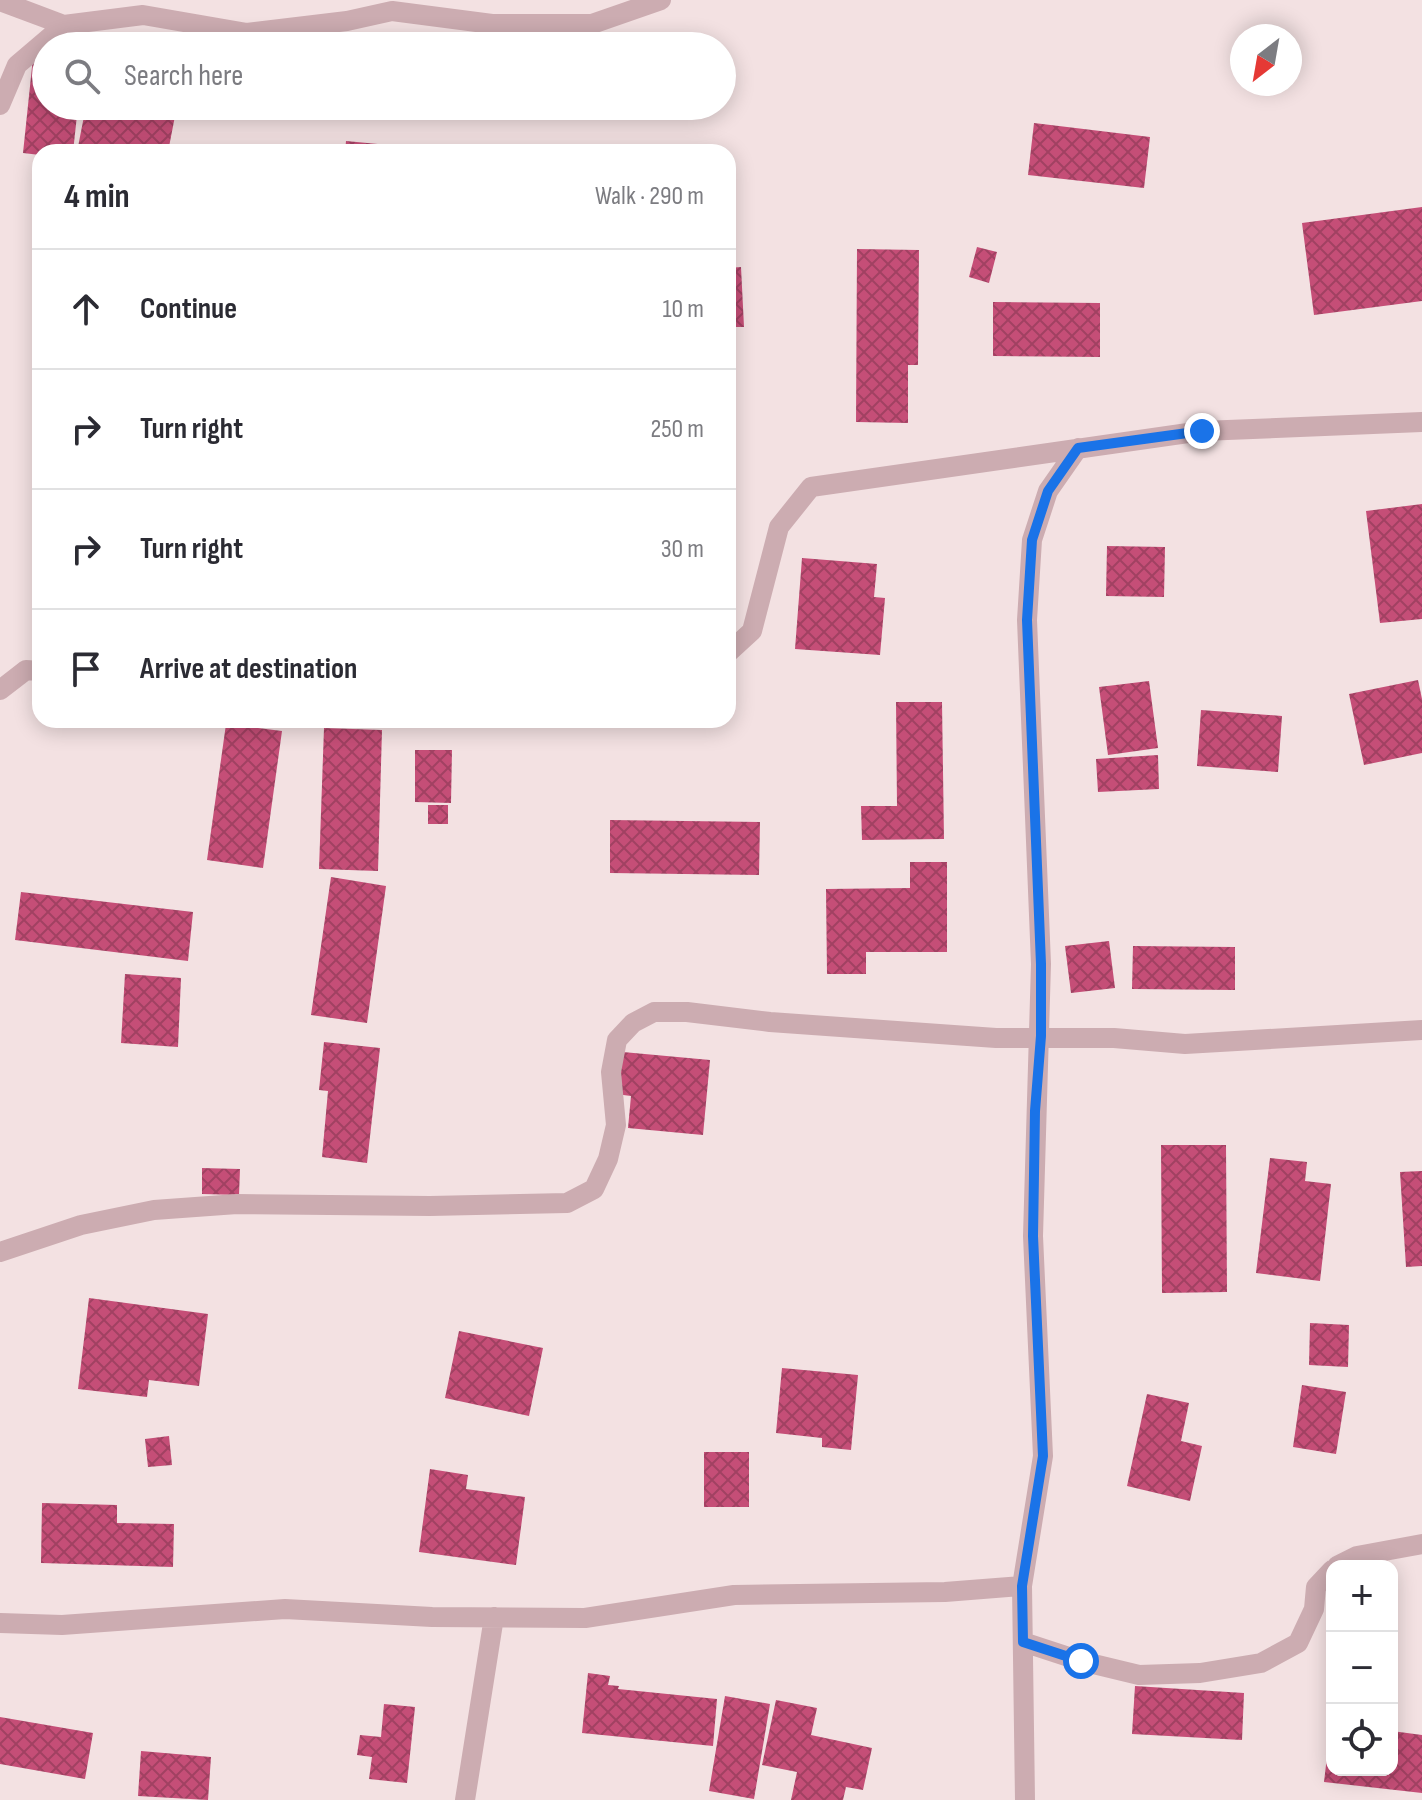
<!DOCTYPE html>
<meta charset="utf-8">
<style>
:root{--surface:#fff;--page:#f7f7f7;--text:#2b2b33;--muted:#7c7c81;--line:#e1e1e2}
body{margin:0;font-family:"Sofia Sans Condensed",sans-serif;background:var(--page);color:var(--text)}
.controls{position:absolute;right:24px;bottom:24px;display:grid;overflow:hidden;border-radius:16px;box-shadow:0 4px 20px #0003}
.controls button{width:72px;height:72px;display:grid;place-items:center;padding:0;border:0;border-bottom:2px solid var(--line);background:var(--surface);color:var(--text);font:40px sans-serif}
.compass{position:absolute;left:1230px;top:24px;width:72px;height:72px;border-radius:50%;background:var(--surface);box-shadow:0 4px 20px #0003;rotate:211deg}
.stop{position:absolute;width:24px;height:24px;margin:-18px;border:6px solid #1a73e8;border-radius:50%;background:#fff}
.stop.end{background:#1a73e8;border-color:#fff;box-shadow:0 2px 8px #0008}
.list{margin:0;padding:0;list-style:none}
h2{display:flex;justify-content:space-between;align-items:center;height:104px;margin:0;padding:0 32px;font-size:34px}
h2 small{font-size:26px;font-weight:400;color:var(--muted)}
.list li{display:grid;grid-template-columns:52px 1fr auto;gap:24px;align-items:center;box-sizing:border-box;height:120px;padding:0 32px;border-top:2px solid var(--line)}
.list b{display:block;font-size:30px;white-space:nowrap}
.list em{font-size:26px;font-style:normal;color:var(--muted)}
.icon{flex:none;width:44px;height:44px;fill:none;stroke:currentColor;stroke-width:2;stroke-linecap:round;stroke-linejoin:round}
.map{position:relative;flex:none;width:1422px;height:1800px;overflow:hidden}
.search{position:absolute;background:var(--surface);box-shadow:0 4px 20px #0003;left:32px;top:32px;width:704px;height:88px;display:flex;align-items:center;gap:20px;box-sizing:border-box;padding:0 28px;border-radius:44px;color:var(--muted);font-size:30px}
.panel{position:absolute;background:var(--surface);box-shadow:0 4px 20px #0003;left:32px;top:144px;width:704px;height:584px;border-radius:24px}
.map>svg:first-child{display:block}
.building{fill:url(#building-cross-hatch)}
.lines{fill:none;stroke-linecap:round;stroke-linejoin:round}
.minor{stroke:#ccacb1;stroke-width:20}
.route{stroke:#1a73e8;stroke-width:10}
</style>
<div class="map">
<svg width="1422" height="1800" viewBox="0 0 1422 1800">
<defs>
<pattern id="building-cross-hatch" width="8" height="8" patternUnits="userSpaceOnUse" patternTransform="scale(2)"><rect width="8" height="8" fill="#c54e77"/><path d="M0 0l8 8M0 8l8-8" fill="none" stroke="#a14162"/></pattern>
</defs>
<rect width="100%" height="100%" fill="#f3e1e2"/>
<path class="building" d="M34,48L46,49V106H78L73,152H40V155L23,153Z
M86,106H125L175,116L168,152H77Z
M1034,123L1150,137L1144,188L1028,175Z
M346,141L399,146L398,152H345Z
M1422,207V301L1314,315L1302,223Z
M977,247L997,252L989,283L969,277Z
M857,249L919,250L918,365H908V423L856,422Z
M741,267L744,327H728V268Z
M993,302L1100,303V357L993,356Z
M1422,504V619L1380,623L1366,511Z
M1107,546L1165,547L1164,597L1106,596Z
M802,558L877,564L874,597L885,598L880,655L795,649Z
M1418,680L1422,699V753L1364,765L1349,694Z
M1149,681L1158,748L1108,755L1099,687Z
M896,702H942L944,839L862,840L861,806H897Z
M1201,710L1282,716L1278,772L1197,766Z
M226,724L282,731L263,868L207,860Z
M324,728L382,730L378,871L319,869Z
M415,750H452L451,803L415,802Z
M1158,755L1159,789L1098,792L1096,759Z
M428,805H448V824H428Z
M610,820L760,822L759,875L610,873Z
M910,862H947V952H866V974H827L826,889L910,888Z
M331,877L386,886L367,1023L311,1015Z
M21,892L193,912L188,961L15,940Z
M1109,941L1115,988L1071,993L1065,946Z
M1133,946L1235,947V990L1132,989Z
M125,974L181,978L178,1047L121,1043Z
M324,1042L380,1048L367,1163L322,1157L328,1091L319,1090Z
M612,1051L710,1060L703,1135L628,1128L631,1096L608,1093Z
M1161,1145H1226L1227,1292L1162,1293Z
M1270,1158L1307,1162L1305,1181L1331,1184L1320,1281L1256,1273Z
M202,1168L240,1169L239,1195L202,1194Z
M1422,1171V1266L1406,1267L1400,1172Z
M89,1298L208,1314L199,1386L149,1380L147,1397L78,1389Z
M1310,1323L1349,1325L1348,1367L1309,1365Z
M459,1331L543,1348L529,1416L445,1398Z
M782,1368L858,1375L851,1450L822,1447V1438L776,1433Z
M1302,1385L1346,1392L1336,1454L1293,1447Z
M1147,1394L1189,1403L1181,1441L1202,1446L1190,1501L1127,1486Z
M169,1436L172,1465L148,1467L145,1439Z
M704,1452H749V1507H704Z
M430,1469L468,1475L466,1489L525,1497L516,1565L419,1552Z
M42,1503L117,1505V1523L174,1524L173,1567L41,1563Z
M588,1673L610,1676L608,1685L619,1686L618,1689L717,1699L713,1746L582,1733Z
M1135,1686L1244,1693L1242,1740L1132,1734Z
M725,1696L770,1704L754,1799L709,1791Z
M776,1700L817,1708L811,1735L872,1748L863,1790L846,1787L843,1800H791L797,1772L762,1765Z
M384,1704L415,1707L407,1783L369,1779L372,1757L357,1755L360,1735L381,1737Z
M0,1717L93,1733L85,1779L0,1764Z
M1330,1731L1332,1770H1392V1731L1422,1735V1793L1324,1782Z
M141,1751L211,1757L208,1800L138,1796Z"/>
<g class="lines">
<path class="minor" d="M0,1L64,25
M0,105L17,65L64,25L143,15L247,33L347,21L392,11L492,24H592L661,0
M728,653L752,631L779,527L811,487L1202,431L1422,422
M0,690L26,670L40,671
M0,1252L81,1225L154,1210L237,1204L430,1206L567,1203L594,1189L608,1159L616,1125L611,1072L617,1040L633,1023L654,1012H687L770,1022L996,1038H1114L1185,1044L1422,1030
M1337,1566L1357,1556L1422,1544
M0,1623L62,1625L285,1609L432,1617L585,1618L734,1595L945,1592L1022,1586
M1023,1642L1081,1661L1139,1675L1200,1673L1261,1663L1298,1643L1314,1609L1316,1587L1332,1570
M465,1800L494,1617
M1025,1800L1022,1586L1043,1456L1033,1236L1041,964L1027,620L1032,540L1048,491L1078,448"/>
</g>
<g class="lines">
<path class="route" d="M1081,1661L1023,1642L1022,1586L1043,1456L1033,1236L1035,1111L1041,1036V964L1027,620L1032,540L1048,491L1078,448L1202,431"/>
</g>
</svg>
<div class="controls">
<button>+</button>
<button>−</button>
<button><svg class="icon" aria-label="locate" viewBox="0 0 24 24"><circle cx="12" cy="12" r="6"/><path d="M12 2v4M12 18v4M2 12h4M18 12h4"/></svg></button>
</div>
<svg class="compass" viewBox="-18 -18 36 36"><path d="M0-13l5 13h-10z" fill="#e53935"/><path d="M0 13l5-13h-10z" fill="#7c7c81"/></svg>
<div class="stop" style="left:1081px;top:1661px"></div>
<div class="stop end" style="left:1202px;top:431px"></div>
<div class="search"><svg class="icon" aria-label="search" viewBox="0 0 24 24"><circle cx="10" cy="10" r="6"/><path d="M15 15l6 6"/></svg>Search here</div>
<section class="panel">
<h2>4 min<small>Walk · 290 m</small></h2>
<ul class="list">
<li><svg class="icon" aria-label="ahead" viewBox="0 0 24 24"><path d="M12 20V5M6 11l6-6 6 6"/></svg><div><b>Continue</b></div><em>10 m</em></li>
<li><svg class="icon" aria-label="right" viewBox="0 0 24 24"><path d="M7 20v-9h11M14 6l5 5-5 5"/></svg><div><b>Turn right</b></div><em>250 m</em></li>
<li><svg class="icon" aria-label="right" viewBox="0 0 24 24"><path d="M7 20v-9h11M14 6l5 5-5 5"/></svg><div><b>Turn right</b></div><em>30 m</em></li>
<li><svg class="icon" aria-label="arrive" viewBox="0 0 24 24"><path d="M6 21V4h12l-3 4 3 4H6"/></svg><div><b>Arrive at destination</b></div></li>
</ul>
</section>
</div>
